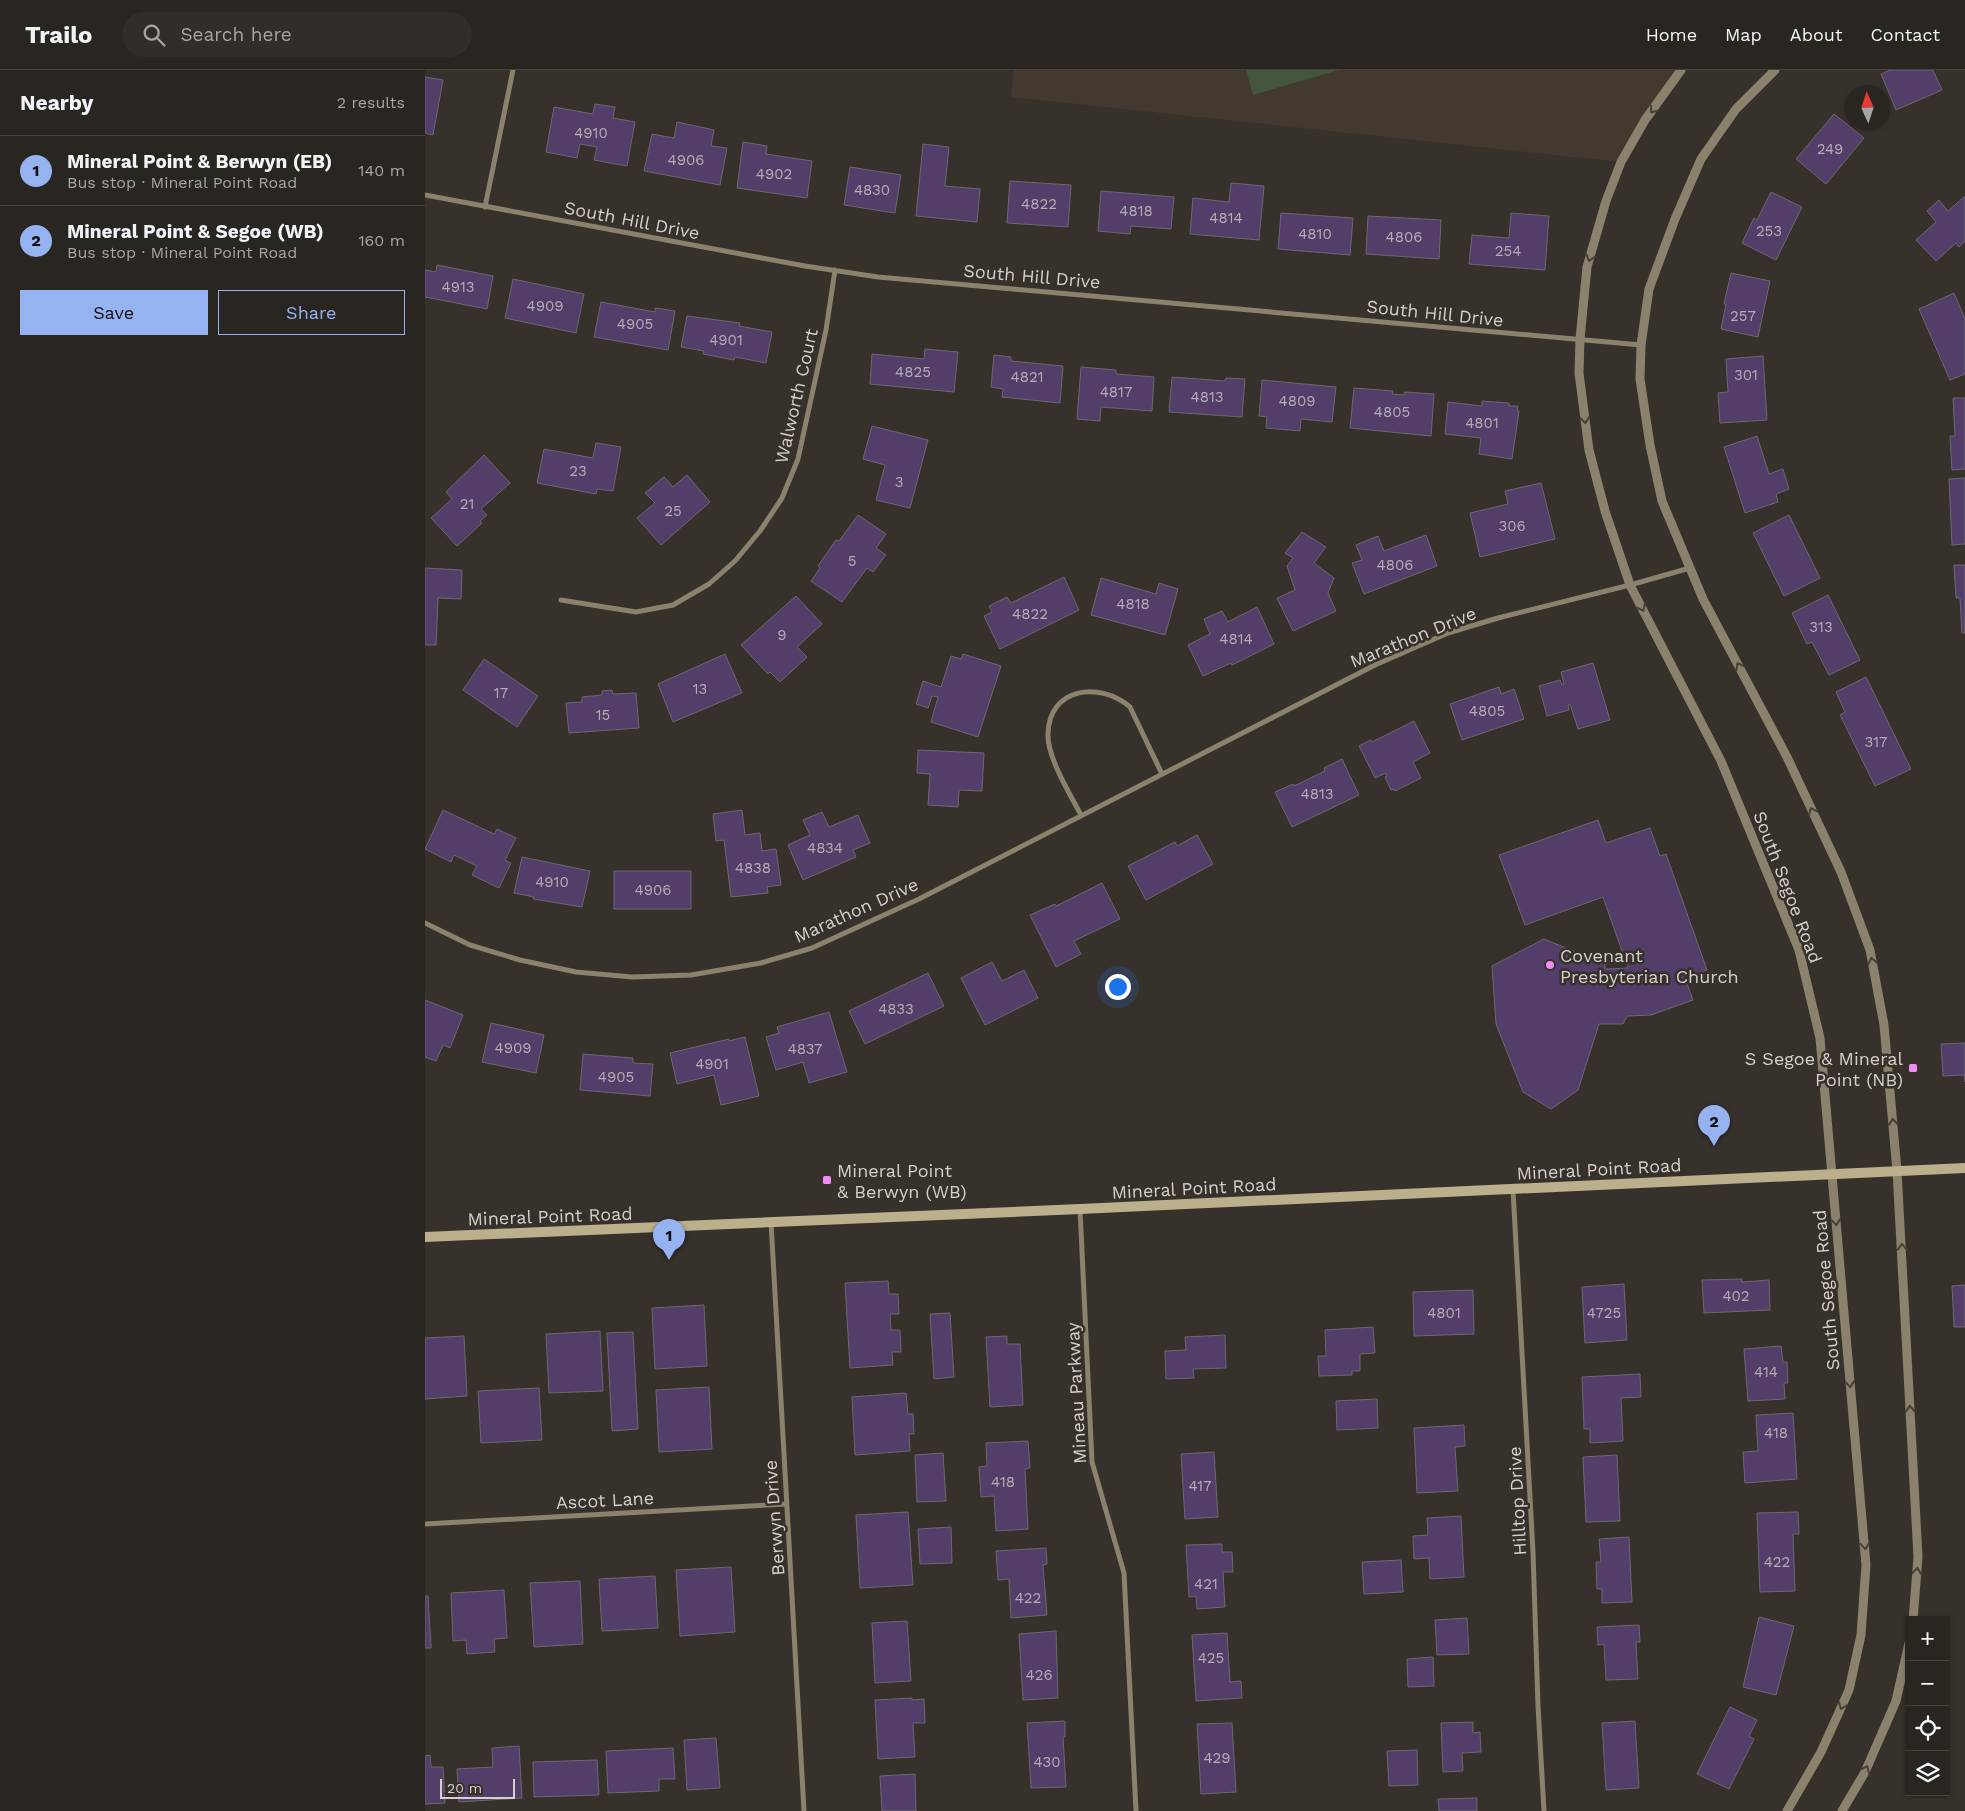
<!DOCTYPE html>
<meta charset="utf-8">
<style>
:root{--surface:#292520;--page:#312d29;--text:#f1f3f6;--muted:#a5a5a5;--line:#45423e;--accent:#95b2f1}
body{margin:0;font-family:"Work Sans",sans-serif;background:var(--page);color:var(--text)}
.controls{position:absolute;right:15px;bottom:15px;display:grid;overflow:hidden;border-radius:0px;box-shadow:0 1px 4px #0004}
.controls button{width:45px;height:45px;display:grid;place-items:center;padding:0;border:0;border-bottom:1px solid var(--line);background:var(--surface);color:var(--text);font:25px sans-serif}
.compass{position:absolute;left:1420px;top:15px;width:45px;height:45px;border-radius:50%;background:var(--surface);box-shadow:0 1px 4px #0004;rotate:357deg}
.scale{position:absolute;left:15px;bottom:12px;width:75px;box-sizing:border-box;padding-left:5px;border:2px solid #d5d0cc;border-top:0;font-size:14px;line-height:18px;white-space:nowrap;color:#d5d0cc;-webkit-text-stroke:4px #37312b;paint-order:stroke}
.you{position:absolute;left:692px;top:916px;width:18px;height:18px;margin:-12px;border:4px solid #fff;border-radius:50%;background:#1a73e8;box-shadow:0 0 0 8px #1a73e833}
.badge{display:grid;place-items:center;width:32px;height:32px;border-radius:50%;background:var(--accent);color:#111;font-size:16px;font-weight:700}
.pin{position:absolute;translate:-50% -41px;filter:drop-shadow(0 1px 2px #0008)}
.pin::after{content:'';position:absolute;top:26px;width:18px;height:15px;background:inherit;clip-path:polygon(0 0,100% 0,50% 100%)}
.list{margin:0;padding:0;list-style:none}
h2{display:flex;justify-content:space-between;align-items:center;height:65px;margin:0;padding:0 20px;font-size:21px}
h2 small{font-size:16px;font-weight:400;color:var(--muted)}
.list li{display:grid;grid-template-columns:32px 1fr auto;gap:15px;align-items:center;box-sizing:border-box;height:70px;padding:0 20px;border-top:1px solid var(--line)}
.list b{display:block;font-size:19px;white-space:nowrap}
.list p{margin:0;font-size:16px;white-space:nowrap;color:var(--muted)}
.list em{font-size:16px;font-style:normal;color:var(--muted)}
.actions{display:flex;gap:10px;padding:15px 20px}
.actions a{flex:1;padding:11px 0;border:1px solid var(--accent);border-radius:0px;text-align:center;font-size:18px;color:var(--accent)}
.actions .main{background:var(--accent);color:#111}
.icon{flex:none;width:28px;height:28px;fill:none;stroke:currentColor;stroke-width:2;stroke-linecap:round;stroke-linejoin:round}
.map{position:relative;flex:none;width:1540px;height:1741px;overflow:hidden}
header{display:flex;align-items:center;gap:30px;box-sizing:border-box;height:70px;padding:0 25px;background:var(--surface);border-bottom:1px solid var(--line)}
header strong{font-size:24px}
nav{display:flex;gap:28px;margin-inline-start:auto;font-size:18px}
.search{width:350px;height:45px;background:var(--page);display:flex;align-items:center;gap:12px;box-sizing:border-box;padding:0 18px;border-radius:28px;color:var(--muted);font-size:19px}
main{display:flex}
aside{flex:1;background:var(--surface)}
.map>svg:first-child{display:block}
.built{fill:#44392e}
.green{fill:#44563b}
.building{fill:#533e69;stroke:#6b6770}
.lines{fill:none;stroke-linecap:round;stroke-linejoin:round}
.minor{stroke:#8a826c;stroke-width:5}
.tertiary{stroke:#8a826c;stroke-width:9}
.secondary{stroke:#bcaf8c;stroke-width:10}
.oneway{stroke:#484138}
.poi-dot{fill:#f28af3;stroke:#37312b;stroke-width:2}
.labels{text-anchor:middle;dominant-baseline:central;stroke-width:5;stroke-linejoin:round;paint-order:stroke}
.number-label{font-size:15px;fill:#b4acb3}
.street-label{font-size:18px;fill:#d5d0cc;stroke:#37312b}
.poi-label{font-size:18px;fill:#d5d0cc;stroke:#37312b;text-anchor:start}
</style>
<header>
<strong>Trailo</strong>
<div class="search"><svg class="icon" aria-label="search" viewBox="0 0 24 24"><circle cx="10" cy="10" r="6"/><path d="M15 15l6 6"/></svg>Search here</div>
<nav><a>Home</a><a>Map</a><a>About</a><a>Contact</a></nav>
</header>
<main>
<aside>
<h2>Nearby<small>2 results</small></h2>
<ul class="list">
<li><span class="badge">1</span><div><b>Mineral Point &amp; Berwyn (EB)</b><p>Bus stop · Mineral Point Road</p></div><em>140 m</em></li>
<li><span class="badge">2</span><div><b>Mineral Point &amp; Segoe (WB)</b><p>Bus stop · Mineral Point Road</p></div><em>160 m</em></li>
</ul>
<div class="actions"><a class="main">Save</a><a>Share</a></div>
</aside>
<div class="map">
<svg width="1540" height="1741" viewBox="0 0 1540 1741">
<rect width="100%" height="100%" fill="#37312b"/>
<path class="built" d="M589,0H1256L1196,92L586,27Z"/>
<path class="green" d="M821,0H914L828,25Z"/>
<path class="building" d="M1465,0H1508L1517,20L1471,40L1456,4Z
M0,7L18,10L8,65L0,63Z
M170,34L190,37L188,48L210,52L202,96L169,90L172,77L155,74L152,88L121,82L129,37L168,44Z
M1409,44L1439,68L1401,114L1371,89Z
M252,52L289,60L286,76L302,78L295,115L219,101L227,64L249,68Z
M318,72L342,76L341,84L387,91L382,128L312,118Z
M498,74L524,77L520,116L555,119L552,152L491,146Z
M425,97L476,105L470,143L419,135Z
M585,111L646,115L643,157L582,153Z
M806,113L839,116L834,170L765,164L768,128L804,132Z
M676,121L749,127L746,159L706,156L705,164L673,161Z
M1346,122L1377,137L1351,190L1317,173L1329,148L1332,150Z
M1540,126V171L1534,177L1531,173L1511,191L1491,170L1511,152L1502,141L1514,130L1523,141Z
M856,143L928,148L925,185L853,179Z
M1086,143L1124,146L1120,200L1044,194L1047,165L1084,168Z
M943,146L1016,150L1014,189L941,184Z
M12,195L68,206L62,239L0,227V200L11,202Z
M1306,203L1345,211L1333,267L1296,259L1301,234H1299Z
M88,209L159,224L151,263L80,248Z
M1529,223L1540,249V304L1525,310L1494,239Z
M176,232L230,242V238L250,241L243,280L169,267Z
M262,246L315,253L314,256L347,262L341,293L310,287L309,290L278,284L279,281L256,277Z
M500,279L533,282L529,322L445,314L447,284L499,289Z
M569,285L586,287V291L638,296L635,333L577,327L578,319L566,317Z
M1338,286L1342,350L1295,353L1293,323L1303,322L1301,289Z
M656,297L691,300V304L729,307L727,341L676,337L675,351L652,349Z
M747,307L800,311L801,308L820,309L817,347L744,342Z
M837,310L911,317L907,352L876,349L875,361L841,358L842,347L834,346Z
M929,318L968,321L967,324L979,325L980,322L1009,324L1006,366L925,358Z
M1528,328H1540V399L1527,400L1525,366H1530Z
M1057,331L1084,333V336H1093L1092,341H1094L1087,389L1054,384L1056,368L1020,364L1023,332L1057,336Z
M447,356L503,370L485,438L451,430L460,395L438,389Z
M1332,366L1344,404L1358,399L1364,419L1351,424L1353,432L1320,443L1299,377Z
M171,373L196,377L188,421L172,419L171,424L112,413L119,379L168,388Z
M59,385L85,413L56,439L62,445L55,451L57,453L32,476L6,448L27,429L21,422Z
M262,405L285,432L236,475L212,448L230,433L220,423L239,407L248,417Z
M1540,408V474L1527,475L1524,409Z
M1116,413L1130,469L1055,487L1045,443L1083,434L1080,421Z
M433,445L461,464L451,478L461,485L448,502L442,498L417,532L386,511L395,498L393,496L411,470L414,471Z
M1364,445L1395,508L1359,526L1328,463Z
M877,462L901,477L889,493L909,508L903,523L911,541L868,561L852,528L870,520L862,496L868,488L860,483Z
M1001,465L1012,496L939,524L927,493L937,490L931,475L953,466L959,481Z
M1529,495H1540V563H1537L1535,528H1531Z
M0,498L37,500L36,529L13,528L11,575H0Z
M639,507L654,540L575,579L559,546L567,542L564,536L582,527L586,533Z
M676,508L731,524L734,513L753,519L740,565L666,545Z
M1403,525L1435,590L1404,605L1387,572L1382,574L1367,543Z
M371,526L397,554L372,577L382,587L355,612L345,602L343,604L316,575Z
M832,537L849,574L807,595L806,593L778,606L763,575L785,564L779,549L797,541L803,552Z
M300,584L317,623L248,652L233,614Z
M538,584L576,596L553,667L506,652L513,627L507,626L503,638L491,634L498,611L516,617L526,586L536,589Z
M59,589L113,626L92,657L38,620Z
M1168,593L1185,650L1153,659L1145,634L1143,635L1144,640L1122,646L1114,616L1135,610L1137,615L1139,614L1136,602Z
M1441,607L1486,699L1450,716L1415,645L1420,642L1411,622Z
M1074,617L1076,624L1089,619L1099,649L1037,670L1025,634Z
M187,620L188,624L211,623L214,658L144,663L141,633L157,632V627L177,625V621Z
M989,651L1005,683L988,692L996,708L970,721L969,719L966,720L960,707L962,706L961,703L950,708L934,676L946,670L947,672Z
M493,680L559,683L557,721L534,720L533,737L503,735L505,704L492,703Z
M917,689L934,725L867,757L850,722L868,714L869,716L900,701L899,698Z
M18,740L69,764L72,759L91,768L80,790L86,793L74,818L47,805L52,796L29,785L26,792L0,779Z
M317,740L320,765L335,763L337,781L351,779L356,815L342,817L343,823L306,827L299,770L291,771L288,744Z
M397,742L404,757L433,745L445,773L428,780L431,787L378,810L363,775L385,765L378,750Z
M1173,750L1181,773L1225,758L1235,786L1241,784L1282,900L1260,908L1268,930L1226,945L1202,946L1198,954H1174L1153,1020L1126,1039L1098,1022L1071,954L1067,896L1119,869L1180,894V899L1203,898L1178,827L1100,855L1074,785Z
M772,765L788,794L721,830L703,796L750,772L752,776Z
M97,787L165,801L157,837L108,829L109,827L89,823Z
M189,801H266V839H189Z
M677,813L695,849L649,871L656,884L631,897L605,845L630,834L631,836Z
M567,892L577,911L599,900L613,928L560,955L536,908Z
M503,903L519,936L440,974L424,941Z
M0,930L38,945L25,978L18,975L11,991L0,987Z
M404,942L422,1002L384,1013L378,992L351,1000L341,967L354,963L352,957Z
M66,953L119,965L111,1003L57,992Z
M320,967L334,1026L296,1035L289,1005L252,1014L245,983L304,969V971Z
M1540,973V1012L1539,1005L1518,1006L1516,974Z
M158,984L208,988V993L228,994L225,1026L155,1020Z
M1317,1209V1212L1344,1210L1345,1240L1279,1243L1277,1210Z
M463,1211L464,1224H473L474,1244H465L466,1260H475L476,1282H467L468,1295L425,1298L420,1213Z
M1199,1214L1202,1270L1160,1273L1157,1217Z
M1540,1215V1257H1529L1527,1216Z
M1048,1220L1049,1264L989,1266L988,1222Z
M279,1235L282,1296L230,1299L227,1238Z
M525,1243L529,1307L509,1309L505,1244Z
M948,1257L950,1283L935,1284V1301H927V1305L894,1306L893,1286H901L900,1260Z
M175,1261L178,1321L124,1323L121,1264Z
M208,1262L213,1359L187,1361L182,1263Z
M800,1265L801,1298L768,1299L769,1308L741,1309L740,1281L761,1280L760,1267Z
M39,1266L42,1326L0,1329V1268Z
M582,1266V1274H595L598,1335L565,1337L561,1267Z
M1356,1276L1358,1292H1362L1363,1313H1359L1360,1329L1323,1331L1319,1279Z
M1215,1304L1216,1327L1196,1328L1198,1371L1165,1373V1359H1159L1157,1307Z
M284,1317L287,1379L234,1382L231,1320Z
M114,1318L117,1370L56,1373L53,1321Z
M481,1323L483,1344H488L489,1364H484L485,1381L430,1385L427,1327Z
M952,1329L953,1358L912,1360L911,1331Z
M1368,1343L1372,1409L1320,1413L1318,1382L1333,1381L1331,1345Z
M1039,1355L1040,1376L1030,1377L1033,1421L992,1423L989,1358Z
M603,1371L605,1398L600,1399L603,1459L571,1461L569,1426L556,1427L554,1397L562,1396L561,1373Z
M789,1382L793,1447L760,1449L756,1384Z
M518,1383L521,1431L492,1432L490,1385Z
M1192,1385L1195,1451L1161,1452L1158,1387Z
M483,1442L488,1515L435,1518L431,1445Z
M1373,1442L1374,1464H1368L1370,1521L1335,1522L1332,1443Z
M1036,1446L1039,1507L1005,1509L1004,1488L989,1489L988,1466L1003,1465L1002,1448Z
M526,1457L527,1493L495,1494L493,1459Z
M1204,1467L1207,1532L1177,1533V1519H1172L1171,1492H1176L1174,1469Z
M797,1474V1482H807L808,1502H798L800,1537L772,1539L771,1526L764,1527L761,1475Z
M621,1478L622,1494L618,1495L622,1545L586,1548L584,1509L573,1510L571,1481Z
M976,1490L978,1522L939,1524L937,1492Z
M306,1497L310,1562L255,1566L251,1500Z
M230,1506L233,1558L177,1561L174,1509Z
M155,1511L158,1574L109,1577L105,1513Z
M79,1520L82,1568L69,1569L70,1582L42,1584L41,1570L28,1571L26,1523Z
M0,1526H3L6,1578H0Z
M1334,1547L1369,1556L1351,1625L1318,1617Z
M1042,1548L1044,1584L1012,1585L1010,1550Z
M482,1551L486,1611L450,1613L447,1553Z
M1214,1555L1215,1572H1211L1213,1609L1181,1610L1179,1574L1173,1575L1172,1557Z
M631,1561L633,1628L598,1630L594,1564Z
M802,1563L805,1612L816,1611L817,1628L771,1631L767,1565Z
M1008,1587L1009,1616L983,1617L982,1589Z
M487,1628V1630L499,1629L500,1653H488L490,1687L453,1689L450,1630Z
M1305,1637L1332,1650L1324,1666L1329,1669L1304,1719L1272,1704Z
M640,1651V1667H638L641,1717L606,1718L602,1653Z
M1210,1651L1214,1718L1181,1720L1177,1653Z
M1048,1652V1663L1055,1662L1056,1682L1037,1683L1038,1701L1018,1702L1016,1653Z
M807,1653L811,1722L776,1724L772,1654Z
M291,1668L295,1718L262,1720L259,1670Z
M94,1676L97,1728L34,1732L32,1699L68,1697L67,1678Z
M248,1678L250,1709H234V1721L183,1723L181,1681Z
M992,1680L993,1715L964,1716L962,1681Z
M5,1685L6,1697H18L20,1733L0,1734V1686Z
M172,1690L174,1725L109,1727L108,1692Z
M490,1704L491,1741H457L455,1706Z
M1052,1728V1741H1014L1013,1729Z"/>
<g class="lines">
<path class="minor" d="M0,125L380,196L453,207L1216,275
M60,137L88,0
M136,530L211,542L248,535L284,514L310,491L335,461L357,428L373,389L401,260L410,200
M656,745C645,724 622,687 623,664C624,617 675,611 705,637L737,704
M0,853L45,875L95,890L151,902L207,907L266,905L336,893L387,878L494,829L950,595L1023,563L1073,548L1205,515L1265,498
M1088,1120L1108,1482L1113,1636L1119,1741
M655,1139L667,1392L699,1503L711,1741
M346,1152L379,1741
M0,1454L361,1434"/>
<path class="tertiary" d="M1256,0L1220,50L1196,92L1181,131L1162,197L1155,269L1154,303L1164,380L1180,441L1205,515L1296,691L1374,880L1395,968L1441,1495L1436,1565L1424,1620L1396,1682L1362,1741
M1350,0L1311,39L1276,89L1250,149L1224,219L1216,275L1215,309L1225,375L1237,431L1278,529L1362,687L1416,802L1445,880L1459,955L1472,1101L1493,1487L1488,1550
M1417,1741L1440,1702L1471,1631L1484,1573"/>
<path class="secondary" d="M0,1167L655,1139L1540,1098"/>
</g>
<defs><path id="oneway-chevron" d="M-2-3.5L2.5 0L-2 3.5" fill="none" stroke-width="1.6" stroke-linecap="round" stroke-linejoin="round" transform="scale(1.25)"/></defs>
<g class="oneway">
<use href="#oneway-chevron" transform="translate(1228 40) rotate(126)"/>
<use href="#oneway-chevron" transform="translate(1165 188) rotate(106)"/>
<use href="#oneway-chevron" transform="translate(1160 350) rotate(83)"/>
<use href="#oneway-chevron" transform="translate(1217 538) rotate(63)"/>
<use href="#oneway-chevron" transform="translate(1314 596) rotate(-118)"/>
<use href="#oneway-chevron" transform="translate(1387 741) rotate(-115)"/>
<use href="#oneway-chevron" transform="translate(1447 891) rotate(-101)"/>
<use href="#oneway-chevron" transform="translate(1468 1052) rotate(-95)"/>
<use href="#oneway-chevron" transform="translate(1411 1152) rotate(85)"/>
<use href="#oneway-chevron" transform="translate(1477 1177) rotate(-93)"/>
<use href="#oneway-chevron" transform="translate(1425 1314) rotate(85)"/>
<use href="#oneway-chevron" transform="translate(1485 1339) rotate(-93)"/>
<use href="#oneway-chevron" transform="translate(1440 1476) rotate(85)"/>
<use href="#oneway-chevron" transform="translate(1492 1501) rotate(-85)"/>
<use href="#oneway-chevron" transform="translate(1417 1636) rotate(114)"/>
<use href="#oneway-chevron" transform="translate(1441 1699) rotate(-64)"/>
</g>
<g class="poi-dot">
<circle cx="1125" cy="895" r="5"/>
<rect x="1483" y="993" width="10" height="10" rx="2.5"/>
<rect x="397" y="1105" width="10" height="10" rx="2.5"/>
</g>
<g class="labels">
<g class="number-label">
<text x="166" y="63">4910</text>
<text x="1405" y="79">249</text>
<text x="261" y="90">4906</text>
<text x="349" y="104">4902</text>
<text x="447" y="120">4830</text>
<text x="614" y="134">4822</text>
<text x="711" y="141">4818</text>
<text x="801" y="148">4814</text>
<text x="1344" y="161">253</text>
<text x="890" y="164">4810</text>
<text x="979" y="167">4806</text>
<text x="1083" y="181">254</text>
<text x="33" y="217">4913</text>
<text x="120" y="236">4909</text>
<text x="1318" y="246">257</text>
<text x="210" y="254">4905</text>
<text x="301" y="270">4901</text>
<text x="488" y="302">4825</text>
<text x="1321" y="305">301</text>
<text x="602" y="307">4821</text>
<text x="691" y="322">4817</text>
<text x="782" y="327">4813</text>
<text x="872" y="331">4809</text>
<text x="967" y="342">4805</text>
<text x="1057" y="353">4801</text>
<text x="153" y="401">23</text>
<text x="474" y="412">3</text>
<text x="42" y="434">21</text>
<text x="248" y="441">25</text>
<text x="1087" y="456">306</text>
<text x="427" y="491">5</text>
<text x="970" y="495">4806</text>
<text x="708" y="534">4818</text>
<text x="605" y="544">4822</text>
<text x="1396" y="557">313</text>
<text x="357" y="565">9</text>
<text x="811" y="569">4814</text>
<text x="275" y="619">13</text>
<text x="76" y="623">17</text>
<text x="1062" y="641">4805</text>
<text x="178" y="645">15</text>
<text x="1451" y="672">317</text>
<text x="892" y="724">4813</text>
<text x="400" y="778">4834</text>
<text x="328" y="798">4838</text>
<text x="127" y="812">4910</text>
<text x="228" y="820">4906</text>
<text x="471" y="939">4833</text>
<text x="88" y="978">4909</text>
<text x="380" y="979">4837</text>
<text x="287" y="994">4901</text>
<text x="191" y="1007">4905</text>
<text x="1311" y="1226">402</text>
<text x="1019" y="1243">4801</text>
<text x="1179" y="1243">4725</text>
<text x="1341" y="1302">414</text>
<text x="1351" y="1363">418</text>
<text x="578" y="1412">418</text>
<text x="775" y="1416">417</text>
<text x="1352" y="1492">422</text>
<text x="781" y="1514">421</text>
<text x="603" y="1528">422</text>
<text x="786" y="1588">425</text>
<text x="614" y="1605">426</text>
<text x="792" y="1688">429</text>
<text x="622" y="1692">430</text>
</g>
<g class="street-label">
<text transform="translate(207 150) rotate(11)">South Hill Drive</text>
<text transform="translate(607 206) rotate(5)">South Hill Drive</text>
<text transform="translate(1010 243) rotate(6)">South Hill Drive</text>
<text transform="translate(371 326) rotate(-77)">Walworth Court</text>
<text transform="translate(988 567) rotate(-22)">Marathon Drive</text>
<text transform="translate(1363 817) rotate(69)">South Segoe Road</text>
<text transform="translate(431 840) rotate(-24)">Marathon Drive</text>
<text transform="translate(1174 1099) rotate(-3)">Mineral Point Road</text>
<text transform="translate(769 1118) rotate(-3)">Mineral Point Road</text>
<text transform="translate(125 1146) rotate(-2)">Mineral Point Road</text>
<text transform="translate(1401 1220) rotate(-95)">South Segoe Road</text>
<text transform="translate(651 1323) rotate(-93)">Mineau Parkway</text>
<text transform="translate(180 1430) rotate(-3)">Ascot Lane</text>
<text transform="translate(1092 1431) rotate(-93)">Hilltop Drive</text>
<text transform="translate(349 1448) rotate(-94)">Berwyn Drive</text>
</g>
<g class="poi-label">
<text x="1135" y="885">Covenant<tspan x="1135" dy="21">Presbyterian Church</tspan></text>
<text x="1478" y="988" text-anchor="end">S Segoe &amp; Mineral<tspan x="1478" dy="21">Point (NB)</tspan></text>
<text x="412" y="1100">Mineral Point<tspan x="412" dy="21">&amp; Berwyn (WB)</tspan></text>
</g>
</g>
</svg>
<div class="controls">
<button>+</button>
<button>−</button>
<button><svg class="icon" aria-label="locate" viewBox="0 0 24 24"><circle cx="12" cy="12" r="6"/><path d="M12 2v4M12 18v4M2 12h4M18 12h4"/></svg></button>
<button><svg class="icon" aria-label="layers" viewBox="0 0 24 24"><path d="M12 4l9 5-9 5-9-5zM3 14l9 5 9-5"/></svg></button>
</div>
<svg class="compass" viewBox="-18 -18 36 36"><path d="M0-13l5 13h-10z" fill="#e53935"/><path d="M0 13l5-13h-10z" fill="#a5a5a5"/></svg>
<div class="scale">20 m</div>
<div class="you"></div>
<div class="pin badge" style="left:244px;top:1190px">1</div>
<div class="pin badge" style="left:1289px;top:1076px">2</div>
</div>
</main>
